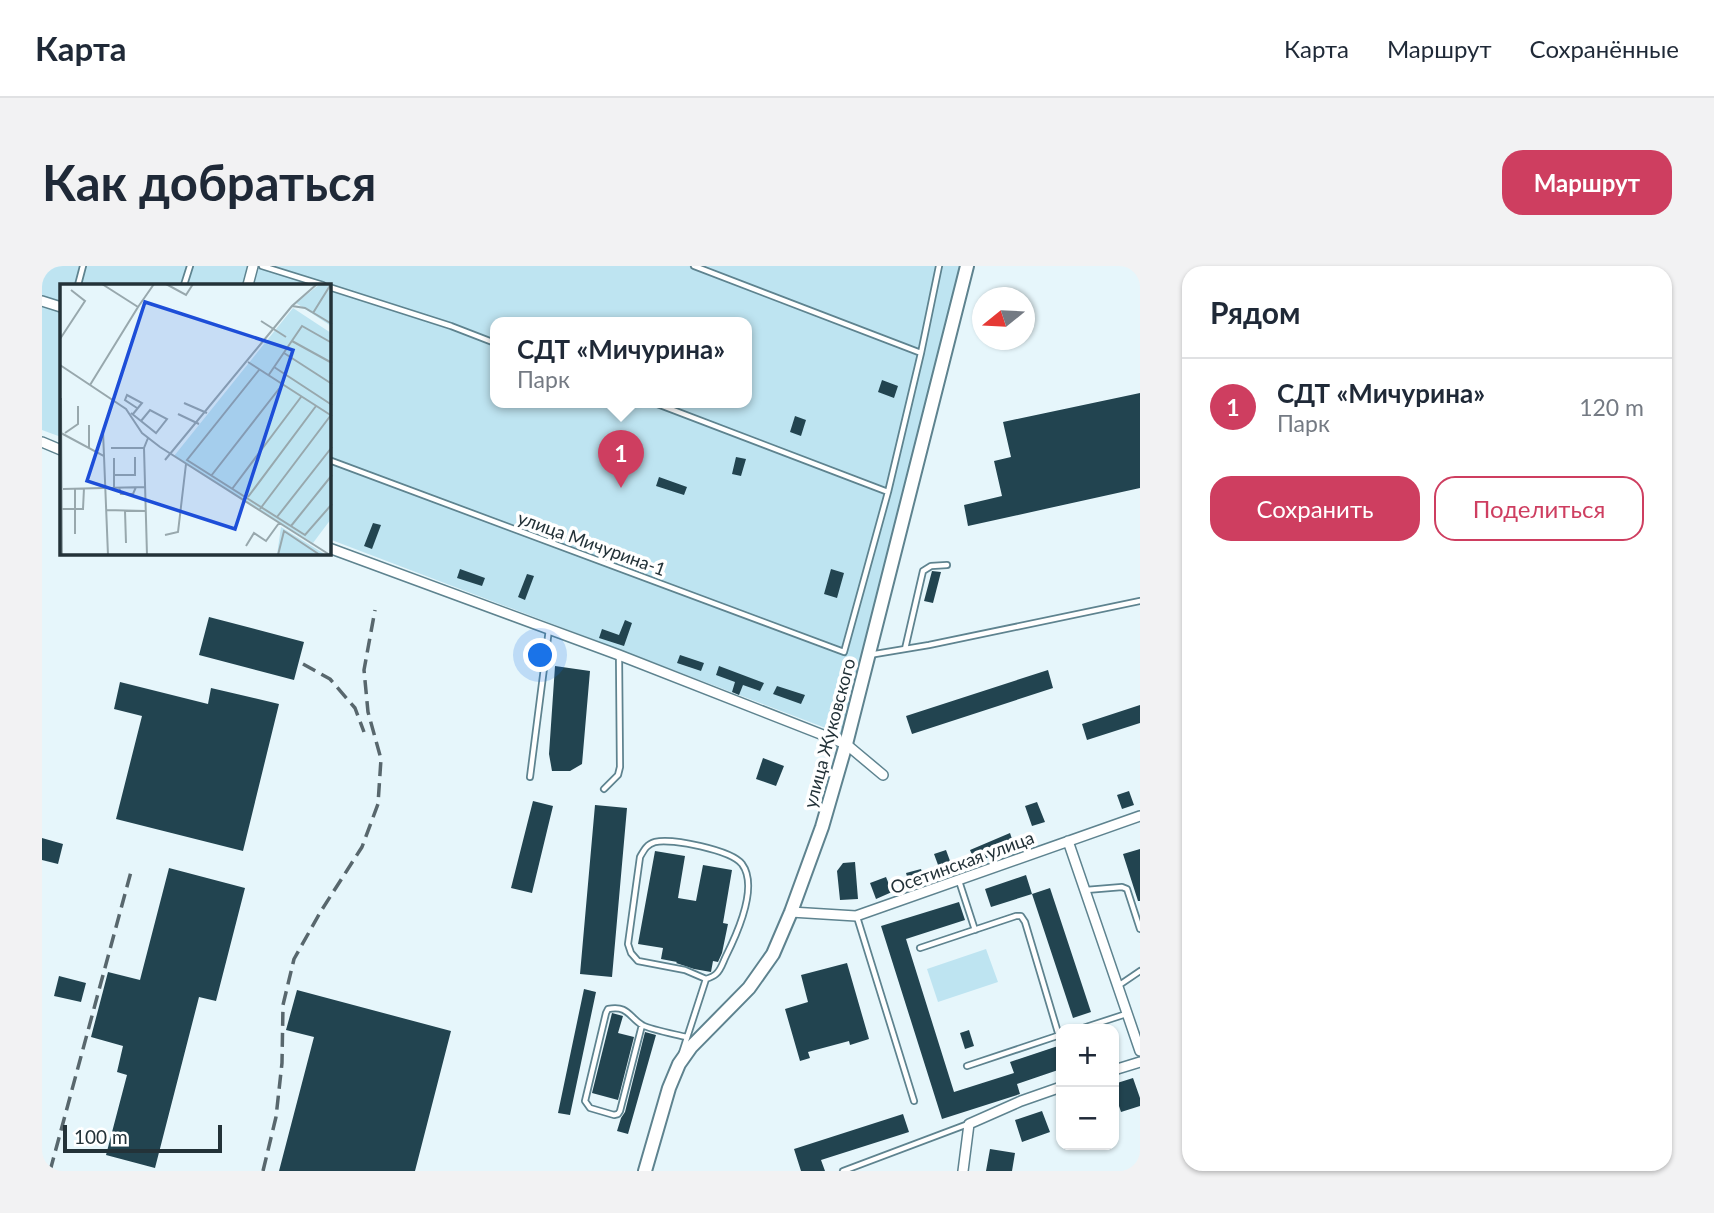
<!DOCTYPE html>
<html lang="ru">
<meta charset="utf-8">
<style>
:root{--surface:#fff;--page:#f2f2f3;--text:#1f2937;--muted:#747a83;--line:#e0e1e3;--accent:#ce3e60}
body{margin:0;font-family:Lato,sans-serif;background:var(--page);color:var(--text)}
.controls{position:absolute;right:21px;bottom:21px;display:grid;overflow:hidden;border-radius:14px;box-shadow:0 2px 5px #0004}
.controls button{width:63px;height:63px;display:grid;place-items:center;padding:0;border:0;border-bottom:2px solid var(--line);background:var(--surface);color:var(--text);font:35px sans-serif}
.compass{position:absolute;left:930px;top:21px;width:63px;height:63px;border-radius:50%;background:var(--surface);box-shadow:0 2px 5px #0004;rotate:252deg}
.scale{position:absolute;left:21px;bottom:18px;width:159px;box-sizing:border-box;padding-left:7px;border:4px solid #233238;border-top:0;font-size:19px;line-height:24px;white-space:nowrap;color:#233238;-webkit-text-stroke:5px #fff;paint-order:stroke}
.you{position:absolute;left:499px;top:390px;width:24px;height:24px;margin:-18px;border:5px solid #fff;border-radius:50%;background:#1a73e8;box-shadow:0 0 0 10px #1a73e833}
.badge{display:grid;place-items:center;width:46px;height:46px;border-radius:50%;background:var(--accent);color:#fff;font-size:23px;font-weight:700}
.pin{position:absolute;translate:-50% -58px;filter:drop-shadow(0 2px 4px #0008)}
.pin::after{content:'';position:absolute;top:37px;width:24px;height:21px;background:inherit;clip-path:polygon(0 0,100% 0,50% 100%)}
.popup{position:absolute;left:448px;top:51px;width:262px;height:91px;box-sizing:border-box;display:grid;place-content:center;border-radius:14px;background:var(--surface);filter:drop-shadow(0 2px 5px #0005);font-size:23px;white-space:nowrap;color:var(--muted)}
.popup b{font-size:26px;color:var(--text)}
.popup::after{content:'';position:absolute;left:50%;top:100%;margin-left:-14px;border:14px solid transparent;border-top-color:var(--surface)}
.list{margin:0;padding:0;list-style:none}
h2{display:flex;justify-content:space-between;align-items:center;height:91px;margin:0;padding:0 28px;font-size:30px}
h2 small{font-size:23px;font-weight:400;color:var(--muted)}
.list li{display:grid;grid-template-columns:46px 1fr auto;gap:21px;align-items:center;box-sizing:border-box;height:98px;padding:0 28px;border-top:2px solid var(--line)}
.list b{display:block;font-size:26px;white-space:nowrap}
.list p{margin:0;font-size:23px;white-space:nowrap;color:var(--muted)}
.list em{font-size:23px;font-style:normal;color:var(--muted)}
.actions{display:flex;gap:14px;padding:21px 28px}
.actions a{flex:1;padding:16px 0;border:2px solid var(--accent);border-radius:21px;text-align:center;font-size:24px;color:var(--accent)}
.actions .main{background:var(--accent);color:#fff}
.map{position:relative;flex:none;width:1098px;height:905px;overflow:hidden;border-radius:21px}
header{display:flex;align-items:center;gap:42px;box-sizing:border-box;height:98px;padding:0 35px;background:var(--surface);border-bottom:2px solid var(--line)}
header strong{font-size:33px}
nav{display:flex;gap:38px;margin-inline-start:auto;font-size:24px}
.intro{display:flex;align-items:center;justify-content:space-between;box-sizing:border-box;height:168px;padding:0 42px}
h1{margin:0;font-size:49px}
.button{padding:18px 32px;border-radius:21px;background:var(--accent);color:#fff;font-size:24px;font-weight:700}
main{display:flex;gap:42px;padding:0 42px}
aside{flex:1;background:var(--surface);border-radius:21px;box-shadow:0 2px 5px #0004}
.map>svg:first-child{display:block}
.green{fill:#bee4f1;fill-rule:evenodd}
.building{fill:#224450}
.lines{fill:none;stroke-linecap:round;stroke-linejoin:round}
.lane-casing{stroke:#5e838f;stroke-width:8}
.street-casing{stroke:#5e838f;stroke-width:12}
.secondary-casing{stroke:#5e838f;stroke-width:16}
.lane{stroke:#fff;stroke-width:4.5}
.street{stroke:#fff;stroke-width:9}
.secondary{stroke:#fff;stroke-width:12}
.rail{stroke:#58676d;stroke-width:3.5;stroke-dasharray:14 7;stroke-linecap:butt}
.labels{text-anchor:middle;dominant-baseline:central;stroke-width:7;stroke-linejoin:round;paint-order:stroke}
.street-label{font-size:18px;fill:#233238;stroke:#fff}
.inset-road{fill:none;stroke:#98a8ad;stroke-width:2}
.view{fill:#1d4ed8;fill-opacity:0.15;stroke:#1d4ed8;stroke-width:3.5}
.inset-edge{fill:none;stroke:#233238;stroke-width:3.5}
</style>
<header>
<strong>Карта</strong>
<nav><a>Карта</a><a>Маршрут</a><a>Сохранённые</a></nav>
</header>
<div class="intro"><h1>Как добраться</h1><a class="button">Маршрут</a></div>
<main>
<div class="map">
<svg width="1098" height="905" viewBox="0 0 1098 905">
<rect width="100%" height="100%" fill="#e6f6fb"/>
<path class="green" d="M0,0H924L821,438L802,469L287,273V19H19V171L0,164ZM453,56H705V136H453Z
M944,683L956,716L896,736L885,703Z"/>
<path class="building" d="M840,114L856,120L852,132L836,126Z
M1098,127V222L926,260L922,239L960,230L952,195L969,191L961,156Z
M753,150L764,154L759,170L748,166Z
M694,191L704,193L699,210L690,208Z
M617,211L645,221L642,229L614,220Z
M331,257L339,259L330,283L322,280Z
M418,303L443,312L440,320L415,312Z
M789,303L802,307L795,332L782,328Z
M890,305L899,306L891,337L882,335Z
M485,308L492,310L483,334L476,331Z
M167,351L262,376L252,414L157,389Z
M583,354L590,357L582,380L557,372L560,363L577,369Z
M638,389L662,397L659,405L635,397Z
M513,400L548,405L540,498L528,505H510L507,488Z
M677,400L722,417L718,425L701,419L697,429L690,426L693,416L674,409Z
M1006,404L1011,422L870,468L864,450Z
M78,416L166,438L169,422L237,438L201,585L74,553L100,450L72,443Z
M735,420L763,429L759,438L731,428Z
M1098,439V457L1045,474L1040,458Z
M721,492L742,500L734,520L714,513Z
M1087,525L1092,539L1080,543L1075,529Z
M491,535L511,540L490,627L469,622Z
M995,536L1003,556L990,560L983,540Z
M553,539L585,542L570,711L538,708Z
M968,567L973,582L933,596L928,584Z
M0,572L21,578L16,598L0,594Z
M1098,583V635H1096L1081,588Z
M904,584L911,603L899,607L892,588Z
M613,585L643,590L636,632L654,635L661,599L690,604L681,657L686,658L680,687L676,696L671,695L669,706L652,703L634,697L635,696L619,693L621,682L596,678Z
M813,596L816,633L798,634L795,605L801,597Z
M127,602L203,622L174,735L157,731L113,902L64,889L85,809L75,806L81,780L49,771L66,706L98,714Z
M879,603L883,615L868,620L864,607Z
M984,609L990,628L949,641L943,623Z
M844,611L850,626L834,633L828,617Z
M1008,622L1049,746L1031,752L990,628Z
M917,636L923,654L864,673L912,826L972,807L968,796L1019,779V803L975,818L978,828L900,853L839,660Z
M805,697L827,773L808,779L807,775L766,786L768,792L758,795L743,743L766,736L759,709Z
M17,710L44,717L39,736L12,730Z
M542,723L554,726L528,849L516,847Z
M255,724L409,765L373,905H237L272,771L244,764Z
M570,747L581,750L576,767L592,771L576,834L550,827Z
M927,764L932,780L923,783L918,767Z
M603,766L614,769L586,868L575,865L579,852L583,846Z
M1091,812L1098,832V840L1079,846L1072,825V818Z
M1000,845L1008,866L980,876L973,854Z
M861,848L867,866L779,894L783,905H759L752,883Z
M948,883L973,887L970,905H944Z"/>
<g class="lines">
<g class="lane-casing">
<path id="lane" d="M220,0L281,19
M652,0L879,87
M36,19L41,0
M142,19L148,0
M287,21L409,60L453,77
M610,136L846,226
M287,194L802,386L846,226L879,87L897,0
M863,383L881,305L889,300L905,299
M827,389L887,379L1098,335
M488,511L507,363
M562,523L576,509L578,501L577,390
M917,615L933,664
M1044,624L1080,621L1085,623L1098,663
M815,651L872,835
M878,682L974,650H979L983,656L1017,770
M1076,720L1098,705
M600,759L578,845L576,848L572,849L548,842L543,835L564,747L566,743C586,739 587,751 600,759C610,764 632,768 644,771
M1038,763L1084,748
M640,787L664,713C667,712 672,710 674,708C679,704 681,696 684,690C695,668 717,621 700,598C689,584 630,572 613,576C605,578 602,584 598,591L586,678L589,687L596,695L643,704L664,713
M925,800L1018,769
M801,905L926,858"/>
</g>
<g class="street-casing">
<path id="street" d="M206,19L211,0
M0,35L19,41
M0,176L19,184
M287,282L577,389L804,478L841,509
M1026,575L1098,785
M749,646L814,650L1098,550
M1072,804L1098,796
M921,905L927,858L979,835L1019,821"/>
</g>
<g class="secondary-casing">
<path id="secondary" d="M603,905L627,822L637,798L649,781L707,722L731,688L749,646L780,561L804,478L925,0"/>
</g>
<use href="#lane" class="lane"/>
<use href="#street" class="street"/>
<use href="#secondary" class="secondary"/>
<path class="rail" d="M261,398L288,413L313,442L322,466
M8,905L90,602
M221,905L234,851L240,797L241,739L252,693L279,645L320,581L336,538L339,493L326,446L322,404L333,344"/>
</g>
<g class="labels">
<g class="street-label">
<text transform="translate(550 277) rotate(20)">улица Мичурина-1</text>
<text transform="translate(787 467) rotate(-75)">улица Жуковского</text>
<text transform="translate(920 596) rotate(-20)">Осетинская улица</text>
</g>
</g>
<g transform="translate(18 18)">
<rect width="271" height="271" fill="#e6f6fb"/>
<path d="M260,0H271V42L236,19ZM233,24L271,49V235L253,259L114,172ZM221,243L266,271H217Z" fill="#bee4f1"/>
<path class="inset-road" d="M106,0L126,11L133,0M232,22L245,24L272,40M78,23L94,0M253,29L271,0M201,37L226,53M0,55L25,17L11,6M232,57L272,79M224,69L272,100M188,78L272,132M0,81L66,125L82,149L100,163L270,271M214,83L272,121M199,86L127,176L245,251L272,220M208,92L242,42L272,59M30,101L78,23L42,0M1,114L2,271M124,119L147,129M71,129L96,149L107,135L90,126L81,137M73,130L82,119L67,111L65,116L77,124M118,130L139,140M43,147L44,172M1,149L44,172L48,271M5,149L18,140V122M29,164V141M51,164H84M105,176L232,22L257,0M54,191H75V173M151,192L222,101M54,203V174M59,203L61,210H73L76,203M15,204V250M3,205L85,203M172,205L241,113M188,213L256,122M2,225H23L24,204M200,225L271,131M46,226L85,227M65,227L66,259M217,233L272,163M231,242L272,191M105,251L118,248L126,180M186,262L194,249L206,257L219,239M87,271L84,164L88,154M218,271L224,247L260,271"/>
<path class="view" d="M85,18L233,66L175,245L27,197Z"/>
<rect width="271" height="271" class="inset-edge"/>
</g>
</svg>
<div class="controls">
<button>+</button>
<button>−</button>
</div>
<svg class="compass" viewBox="-18 -18 36 36"><path d="M0-13l5 13h-10z" fill="#e53935"/><path d="M0 13l5-13h-10z" fill="#747a83"/></svg>
<div class="scale">100 m</div>
<div class="you"></div>
<div class="pin badge" style="left:579px;top:222px">1</div>
<div class="popup"><b>СДТ «Мичурина»</b>Парк</div>
</div>
<aside>
<h2>Рядом<small></small></h2>
<ul class="list">
<li><span class="badge">1</span><div><b>СДТ «Мичурина»</b><p>Парк</p></div><em>120 m</em></li>
</ul>
<div class="actions"><a class="main">Сохранить</a><a>Поделиться</a></div>
</aside>
</main>
